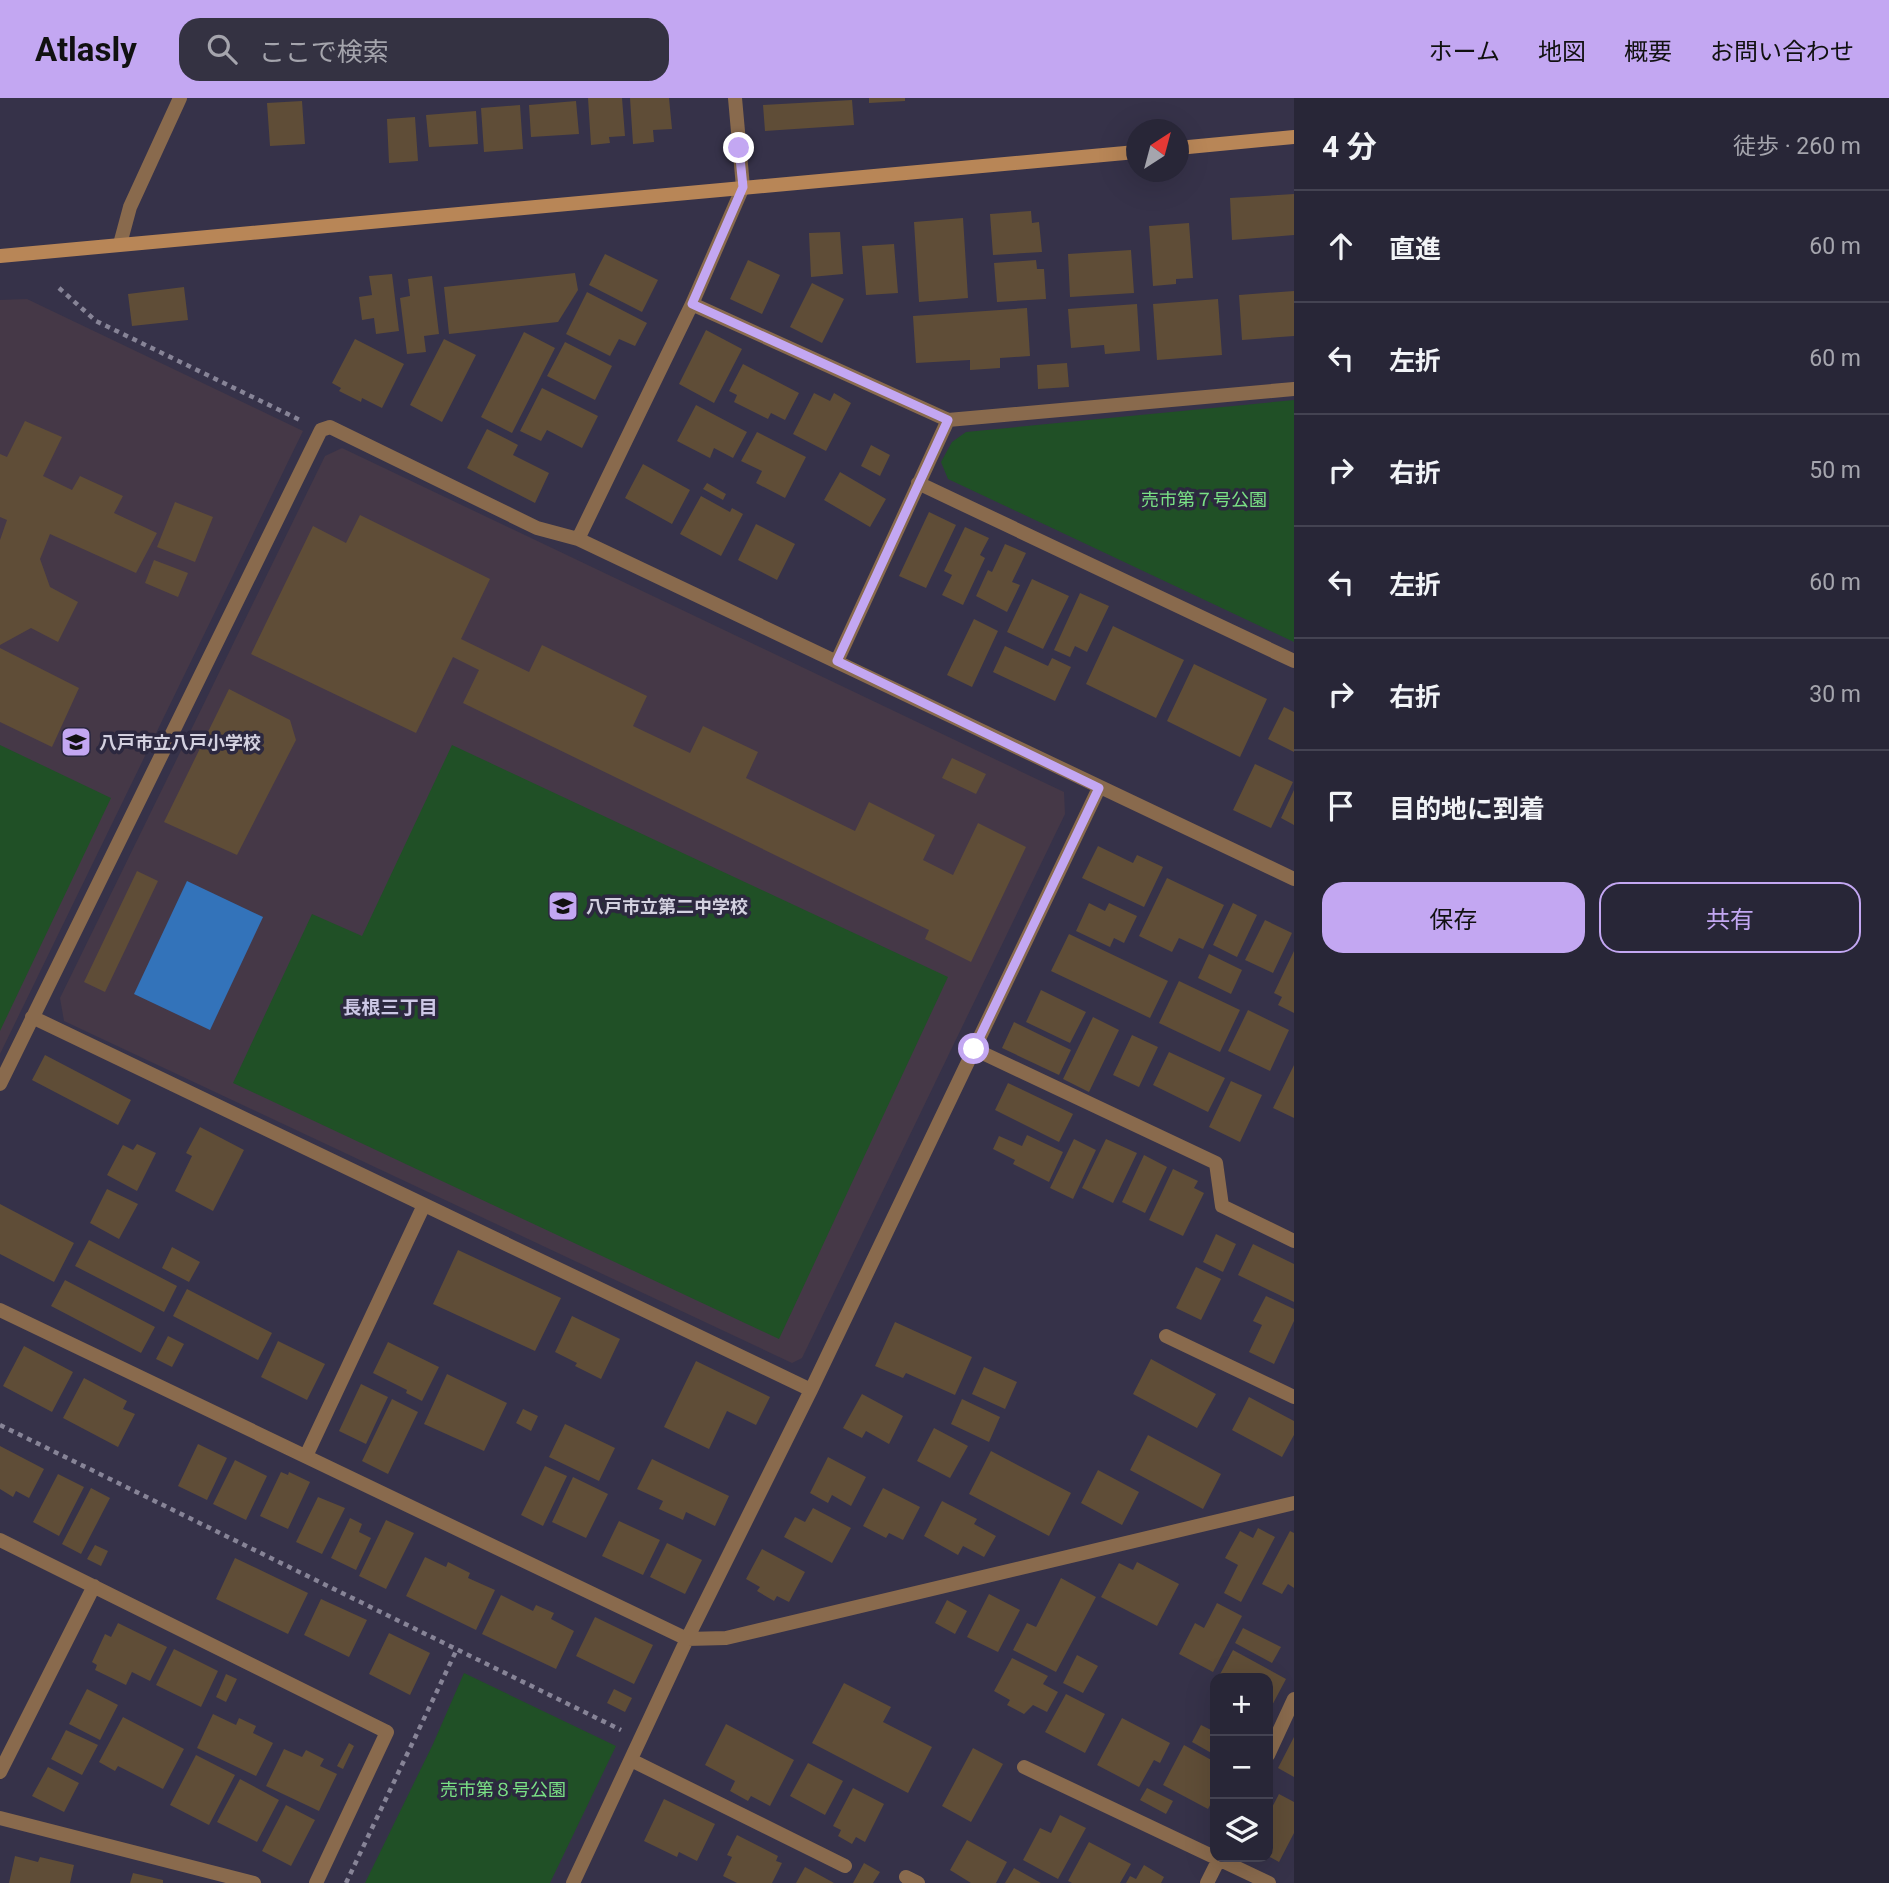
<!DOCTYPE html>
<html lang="ja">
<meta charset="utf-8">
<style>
:root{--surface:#282637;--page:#343242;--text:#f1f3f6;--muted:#a5a5ad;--line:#444352;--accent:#c3a7f2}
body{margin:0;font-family:Roboto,"Noto Sans JP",sans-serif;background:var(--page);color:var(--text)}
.controls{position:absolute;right:21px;bottom:21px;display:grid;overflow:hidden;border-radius:14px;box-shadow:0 7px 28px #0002}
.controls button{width:63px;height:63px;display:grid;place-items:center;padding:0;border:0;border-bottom:2px solid var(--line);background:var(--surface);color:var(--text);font:35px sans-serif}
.compass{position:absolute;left:1126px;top:21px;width:63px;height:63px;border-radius:50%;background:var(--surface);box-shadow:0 7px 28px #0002;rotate:36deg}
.stop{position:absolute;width:21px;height:21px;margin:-16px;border:5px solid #c3a7f2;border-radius:50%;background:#fff}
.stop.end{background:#c3a7f2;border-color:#fff;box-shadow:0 2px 7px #0008}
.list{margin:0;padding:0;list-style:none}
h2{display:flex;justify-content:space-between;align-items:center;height:91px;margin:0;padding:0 28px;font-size:30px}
h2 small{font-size:23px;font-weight:400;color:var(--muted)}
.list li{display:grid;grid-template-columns:46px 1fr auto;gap:21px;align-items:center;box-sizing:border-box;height:112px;padding:0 28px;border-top:2px solid var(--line)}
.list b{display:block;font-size:26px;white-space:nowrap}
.list em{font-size:23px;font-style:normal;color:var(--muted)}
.actions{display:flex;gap:14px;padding:21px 28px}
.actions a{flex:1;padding:16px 0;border:2px solid var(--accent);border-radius:21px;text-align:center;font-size:24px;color:var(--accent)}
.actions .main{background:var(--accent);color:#111}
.icon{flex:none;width:38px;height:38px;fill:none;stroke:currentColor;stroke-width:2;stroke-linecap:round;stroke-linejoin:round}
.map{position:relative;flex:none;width:1294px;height:1785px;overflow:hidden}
header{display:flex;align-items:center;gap:42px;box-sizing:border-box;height:98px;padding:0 35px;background:var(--accent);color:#111}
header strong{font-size:33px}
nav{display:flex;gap:38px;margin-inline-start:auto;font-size:24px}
.search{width:490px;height:63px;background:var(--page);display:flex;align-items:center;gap:18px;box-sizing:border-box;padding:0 24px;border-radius:21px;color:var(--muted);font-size:26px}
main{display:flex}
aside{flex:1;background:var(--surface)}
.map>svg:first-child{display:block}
.education{fill:#453847}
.green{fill:#205026}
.water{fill:#3373ba}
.building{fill:#5f4d37}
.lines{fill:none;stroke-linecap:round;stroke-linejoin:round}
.path{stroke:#878497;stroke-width:4.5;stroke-dasharray:5 5;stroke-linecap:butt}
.street{stroke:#896a4d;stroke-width:14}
.secondary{stroke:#b88657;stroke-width:14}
.route{stroke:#c3a7f2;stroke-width:9}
.labels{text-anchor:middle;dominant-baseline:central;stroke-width:7;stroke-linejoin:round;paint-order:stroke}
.park-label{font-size:18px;fill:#7ae185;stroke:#2c283f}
.poi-label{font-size:18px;font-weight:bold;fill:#d3d1e0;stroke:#2c283f;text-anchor:start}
.neighbourhood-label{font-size:19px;font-weight:bold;fill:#ccc7e5;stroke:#2c283f}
</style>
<header>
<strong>Atlasly</strong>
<div class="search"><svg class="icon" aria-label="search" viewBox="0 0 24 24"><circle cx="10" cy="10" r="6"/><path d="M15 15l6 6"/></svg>ここで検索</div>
<nav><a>ホーム</a><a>地図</a><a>概要</a><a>お問い合わせ</a></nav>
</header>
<main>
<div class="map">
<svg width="1294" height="1785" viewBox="0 0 1294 1785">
<rect width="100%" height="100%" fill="#363249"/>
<path class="education" d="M27,201L303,333L0,956V202Z
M342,350L1064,694L1065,716L802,1260L792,1265L64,923L60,900L325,358Z"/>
<path class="green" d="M1294,302V544L948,381L941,364L952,344L966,334Z
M0,647L111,700L0,933Z
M452,647L948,879L779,1241L233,985L312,816L362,838Z
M464,1575L616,1648L550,1785H365L433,1646Z"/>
<path class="water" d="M187,783L263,819L210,932L134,896Z"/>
<path class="building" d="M588,0H622L625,38L609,39L610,45L591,47Z
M630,0H669L672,31L653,32L654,44L633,46Z
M869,0H905V3L869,5Z
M852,2L854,27L765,33L763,7Z
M302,3L305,46L270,48L267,5Z
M576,3L579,36L531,39L529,7Z
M520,7L523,51L484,54L481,10Z
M476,13L478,46L429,49L426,17Z
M415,19L418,63L389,65L387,21Z
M1294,96V137L1232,142L1230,100Z
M1031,113L1032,125L1039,124L1042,154L993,157L990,116Z
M963,120L968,200L919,204L914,124Z
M1189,125L1193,180L1176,181V186L1153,188L1149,128Z
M840,134L843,176L811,179L809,135Z
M894,146L898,195L866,197L862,148Z
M1131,152L1134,195L1070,199L1068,156Z
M605,156L658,182L642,214L589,187Z
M748,162L780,177L762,216L730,201Z
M1036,162L1037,171H1044L1046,201L997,204L994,165Z
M575,175L578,192L558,224L449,236L444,189Z
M392,176L399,233L376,236L374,220L362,222L359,199L372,197L369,178Z
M432,178L439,236L424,238L426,254L407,256L400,200L410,198L408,181Z
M812,185L844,201L822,245L790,229Z
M184,189L188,222L132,228L128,196Z
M1294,193V238L1242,242L1239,197Z
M587,194L647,225L635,248L619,241L610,258L566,236Z
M1218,201L1222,257L1157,262L1153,206Z
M1137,206L1140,253L1105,256L1104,247L1071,250L1068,211Z
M1027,210L1030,258L1000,260V270L970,272V262L916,265L913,218Z
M706,232L742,251L714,305L679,286Z
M524,234L555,250L512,335L481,319Z
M355,241L404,266L382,310L362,300L361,304L339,293L341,290L332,285Z
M444,241L476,257L442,324L410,307Z
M565,244L612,268L595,302L547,278Z
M1067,265L1069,289L1038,291L1037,267Z
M743,266L799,295L785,322L771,315L768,321L734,304L737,297L729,293Z
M542,290L598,318L582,350L547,332L541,343L520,333Z
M814,295L830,303L834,295L851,305L826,353L793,336Z
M696,307L747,334L733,360L714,350L710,360L677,343Z
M25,323L62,339L43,378L72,392L80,378L123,398L114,415L157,435L136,475L50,436L40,461L50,489L78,504L58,544L31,530L0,547V442L7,422L0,419V356L7,359Z
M487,331L518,347L513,357L549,375L535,405L467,370Z
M757,334L806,359L785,400L756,385L762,373L741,363Z
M871,347L890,357L880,378L861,368Z
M643,366L690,392L672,426L625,400Z
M840,374L886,401L870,429L824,402Z
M707,385L726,396L723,402L703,391Z
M701,398L730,414L732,410L743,416L721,458L680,436Z
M175,404L213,419L195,464L157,449Z
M929,414L956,427L926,490L899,478Z
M360,417L490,481L461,541L529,574L542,547L647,598L633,628L690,655L703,628L758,654L746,680L855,733L869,704L935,737L923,762L953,777L978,725L1026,749L971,864L925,841L929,832L463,605L479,572L453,559L416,635L251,556L313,428L346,445Z
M756,426L795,446L777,482L738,462Z
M965,429L989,440L980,457L985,460L963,507L942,497L952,477L944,473Z
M1005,446L1026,455L1012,484L1020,487L1007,514L976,498L988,472L992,474Z
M154,462L188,475L178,499L145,485Z
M1032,481L1069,498L1043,551L1007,534Z
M1080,495L1109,508L1087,554L1075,548L1070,559L1054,552Z
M974,521L998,533L972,589L947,577Z
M1113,528L1184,562L1156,620L1086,586Z
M1005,548L1048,568L1052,560L1071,569L1055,603L993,574Z
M0,550L79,590L52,649L0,624Z
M1194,566L1267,601L1240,659L1167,623Z
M229,591L290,622L296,642L237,757L164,724Z
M1284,609L1294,614V654L1268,641Z
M952,660L986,676L976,696L942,680Z
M1255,666L1293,684L1271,730L1233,712Z
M1294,692V727L1281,720Z
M1098,748L1133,765L1137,757L1163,769L1144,809L1082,780Z
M137,773L158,783L105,894L84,884Z
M1167,780L1224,807L1203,851L1179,840L1172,854L1139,838Z
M1089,805L1105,813L1109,805L1137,818L1124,845L1114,840L1110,849L1076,833Z
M1233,805L1257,817L1237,859L1213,847Z
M1265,822L1292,835L1273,875L1245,862Z
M1069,836L1168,883L1150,920L1051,873Z
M1294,853V915L1278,907L1282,899L1274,895Z
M1209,856L1242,872L1231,896L1198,880Z
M1179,883L1240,912L1220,954L1159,925Z
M1041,892L1086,914L1070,945L1026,924Z
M1248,912L1289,932L1270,973L1228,953Z
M1093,919L1119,932L1089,994L1063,981Z
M1014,924L1071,952L1059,977L1002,950Z
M1132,937L1158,949L1139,989L1113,977Z
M1169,954L1225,980L1208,1014L1153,987Z
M45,957L131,1002L118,1027L32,982Z
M1294,967V1020L1273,1010Z
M1231,983L1262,997L1240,1044L1209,1029Z
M1008,985L1073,1016L1059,1044L995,1012Z
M200,1029L244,1052L213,1113L175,1093L192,1058L186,1055Z
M1027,1037L1063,1054L1049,1084L1013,1066L1015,1062L993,1051L999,1038L1022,1048Z
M1074,1041L1096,1052L1073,1101L1050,1090Z
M1106,1041L1137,1055L1113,1105L1082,1090Z
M137,1046L156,1055L137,1093L107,1077L123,1047L133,1052Z
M1144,1057L1167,1069L1145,1115L1122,1104Z
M1173,1071L1198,1083L1194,1090L1204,1095L1183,1138L1149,1122Z
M107,1091L138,1106L119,1141L90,1125Z
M0,1106L74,1145L54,1184L0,1156Z
M1216,1136L1236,1146L1223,1174L1203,1164Z
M89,1142L177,1188L164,1214L75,1168Z
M1253,1146L1294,1166V1204L1238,1177Z
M172,1149L200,1164L189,1184L162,1170Z
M458,1152L561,1200L535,1253L433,1206Z
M1196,1169L1221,1181L1201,1222L1176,1210Z
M65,1182L155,1229L141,1255L51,1208Z
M187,1191L272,1235L258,1262L173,1218Z
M1266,1198L1294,1211V1223L1274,1266L1249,1254L1262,1227L1253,1223Z
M572,1218L620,1241L601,1281L575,1268L577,1265L555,1254Z
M895,1224L972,1259L955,1297L906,1275L903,1280L875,1268Z
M168,1238L184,1246L172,1269L156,1261Z
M278,1243L325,1266L307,1302L261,1279Z
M388,1244L439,1269L422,1303L406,1295L407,1292L373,1275Z
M24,1248L73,1274L52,1314L3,1288Z
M1151,1261L1216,1296L1197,1330L1133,1296Z
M696,1263L770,1299L756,1327L727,1313L709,1351L664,1329Z
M984,1269L1017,1284L1005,1311L972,1296Z
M447,1276L507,1305L484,1353L424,1326Z
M84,1280L127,1303L123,1311L135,1316L118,1349L63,1320Z
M361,1286L388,1299L366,1346L339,1333Z
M862,1296L903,1318L889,1346L866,1333L862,1340L843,1330Z
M1249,1299L1294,1323V1337L1282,1359L1232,1332Z
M392,1301L418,1314L388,1376L362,1363Z
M962,1301L1000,1319L989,1344L951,1326Z
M523,1311L538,1318L531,1333L516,1325Z
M565,1326L615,1350L599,1383L549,1359Z
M934,1330L968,1348L950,1380L917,1363Z
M1148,1337L1221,1376L1203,1411L1130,1372Z
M198,1346L227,1360L207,1402L178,1388Z
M0,1348L44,1371L29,1400L16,1393L13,1399L0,1391Z
M991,1353L1071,1395L1049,1438L969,1396Z
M828,1359L866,1379L851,1408L832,1397L828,1405L810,1395Z
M652,1361L729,1398L715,1428L686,1414L683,1422L659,1411L663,1403L637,1391Z
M235,1362L267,1378L246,1422L213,1406Z
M545,1368L567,1378L543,1428L521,1417Z
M1098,1372L1139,1394L1122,1427L1081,1405Z
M281,1374L288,1377L289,1374L310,1384L288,1431L260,1418Z
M58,1376L84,1389L59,1438L33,1424Z
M573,1379L608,1396L586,1440L552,1424Z
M91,1390L110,1400L81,1456L62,1446Z
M883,1390L920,1409L903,1442L889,1435L886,1440L863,1428Z
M318,1399L345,1410L322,1456L296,1444Z
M942,1403L977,1421L974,1426L996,1438L984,1459L963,1448L958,1457L924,1438Z
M813,1410L851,1430L832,1465L784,1439L795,1419L805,1424Z
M350,1420L362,1426L359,1434L371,1440L356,1472L331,1460Z
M386,1422L414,1435L386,1491L359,1478Z
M619,1423L660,1442L643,1477L602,1458Z
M1258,1430L1275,1439L1241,1504L1224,1495L1238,1467L1225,1460L1240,1433L1253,1440Z
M1290,1433L1294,1435V1490L1288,1486L1282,1496L1262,1486Z
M667,1445L702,1462L685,1496L650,1479Z
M95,1447L108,1453L101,1468L87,1461Z
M762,1451L805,1474L789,1504L777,1498L774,1503L757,1493L760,1489L746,1481Z
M425,1459L446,1469L448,1464L470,1475L468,1480L495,1492L476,1532L406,1498Z
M235,1460L308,1495L288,1536L216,1501Z
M1137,1464L1179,1486L1157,1528L1101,1499L1119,1465L1133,1472Z
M1061,1480L1096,1499L1056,1574L1013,1552L1027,1525L1036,1529Z
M989,1496L1020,1512L998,1554L967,1539Z
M501,1497L533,1513L536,1507L554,1515L551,1521L574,1533L556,1571L482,1536Z
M321,1501L367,1522L349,1559L304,1537Z
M947,1502L967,1513L955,1536L935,1525Z
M1217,1505L1242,1518L1213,1574L1179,1556L1195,1525L1204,1530Z
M595,1519L653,1547L634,1586L576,1558Z
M118,1525L167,1549L150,1583L132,1574L126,1587L95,1572L97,1567L92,1564L105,1536L111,1539Z
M1243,1530L1281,1549L1272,1565L1235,1545Z
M389,1535L430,1555L410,1597L369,1576Z
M174,1551L218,1573L201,1609L156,1587Z
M1233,1552L1286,1581L1268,1615V1580H1218Z
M1077,1557L1098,1568L1083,1595L1063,1585Z
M1012,1560L1048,1578L1043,1586L1058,1594L1047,1614L1033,1607L1024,1616L1007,1607L1010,1602L994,1593Z
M226,1576L237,1581L226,1604L216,1599Z
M844,1585L891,1609L883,1624L932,1649L908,1695L812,1645Z
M87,1591L118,1607L100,1642L69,1626Z
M614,1591L632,1600L625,1614L607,1605Z
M1066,1596L1105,1616L1085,1655L1045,1634Z
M213,1616L236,1627L239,1620L256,1628L253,1635L273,1645L256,1678L197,1650Z
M123,1619L184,1651L163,1691L118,1668L115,1673L99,1664Z
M1122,1620L1170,1645L1160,1665L1154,1662L1139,1689L1097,1667Z
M726,1626L794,1662L770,1708L751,1698L748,1703L730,1693L735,1683L705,1667Z
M1201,1627L1215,1634V1657L1192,1644Z
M66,1632L98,1647L82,1677L51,1661Z
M1294,1639V1679L1278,1670Z
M349,1645L354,1648L343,1671L337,1668Z
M1184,1647L1215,1664V1698L1208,1711L1163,1687Z
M973,1650L1003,1666L971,1724L942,1708Z
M284,1651L302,1659L306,1652L324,1661L320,1668L337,1676L319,1713L266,1688Z
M196,1657L235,1677L209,1727L170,1707Z
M808,1665L843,1683L825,1717L790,1698Z
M48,1669L79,1685L64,1714L32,1698Z
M240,1681L279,1702L257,1744L217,1724Z
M853,1690L884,1706L865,1744L856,1739L852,1746L838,1738L841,1732L833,1728Z
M1147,1690L1173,1703L1166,1716L1140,1702Z
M1279,1696L1294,1704V1735L1279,1764L1268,1758V1717Z
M664,1701L715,1726L697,1763L679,1754L677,1759L644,1743Z
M286,1707L315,1722L291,1768L262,1753Z
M1060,1717L1086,1730L1058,1781L1023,1762L1040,1730L1051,1735Z
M737,1737L778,1758L776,1763L782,1765L772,1785H737L723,1778L732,1759L727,1757Z
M967,1742L1007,1764L996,1785H971L950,1772Z
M1089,1744L1131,1766L1120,1785H1072L1068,1783Z
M15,1758L38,1764L40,1759L74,1767L70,1785H9Z
M864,1765L880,1774L873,1785H853Z
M1144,1767L1164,1779L1161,1785H1126L1130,1778L1136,1781Z
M805,1769L834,1785H796Z
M1014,1770L1041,1785H1005Z
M133,1775L163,1782V1785H130Z"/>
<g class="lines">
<path class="path" d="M59,190L96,223L300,322
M0,1327L621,1632
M346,1785L457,1551"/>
<path class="street" d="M120,146L130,109L180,0
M692,206L948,322L1294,291
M918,385L1294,563
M578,441L692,206L743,89L735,0
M837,563L948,322
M32,919L811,1292
M974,951L1216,1065L1222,1108L1294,1143
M0,986L321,332L330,329L537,430L578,441L1294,781
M0,1212L687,1541L726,1540L1294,1405
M1166,1238L1294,1299
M306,1358L424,1107
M0,1442L387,1634L316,1785
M1268,1657L1294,1601
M631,1662L845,1768
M1024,1669L1269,1785
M0,1674L94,1488
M0,1720L254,1785
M906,1779L918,1785
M573,1785L687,1541L811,1292L1099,690
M1207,1785L1220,1759"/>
<path class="secondary" d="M1178,50L1294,39
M0,158L1136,54"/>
</g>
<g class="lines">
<path class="route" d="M739,50L743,89L692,206L948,322L837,563L1099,690L974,951"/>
</g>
<defs>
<g id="school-square" transform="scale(1.575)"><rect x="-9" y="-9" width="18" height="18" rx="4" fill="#c3a7f2" stroke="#2c283f"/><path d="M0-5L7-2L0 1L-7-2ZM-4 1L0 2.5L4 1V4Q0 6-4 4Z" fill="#111"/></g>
</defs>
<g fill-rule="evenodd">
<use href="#school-square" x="76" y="644"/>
<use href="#school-square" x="563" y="808"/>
</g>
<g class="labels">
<g class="park-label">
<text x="1204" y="401">売市第７号公園</text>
<text x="503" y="1691">売市第８号公園</text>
</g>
<g class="poi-label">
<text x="99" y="644">八戸市立八戸小学校</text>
<text x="586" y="808">八戸市立第二中学校</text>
</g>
<g class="neighbourhood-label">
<text x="390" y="909">長根三丁目</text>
</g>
</g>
</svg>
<div class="controls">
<button>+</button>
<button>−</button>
<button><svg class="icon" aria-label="layers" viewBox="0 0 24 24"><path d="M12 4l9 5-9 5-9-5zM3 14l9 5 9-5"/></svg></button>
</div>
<svg class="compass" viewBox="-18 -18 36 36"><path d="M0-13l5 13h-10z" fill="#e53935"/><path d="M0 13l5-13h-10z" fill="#a5a5ad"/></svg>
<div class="stop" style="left:974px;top:951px"></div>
<div class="stop end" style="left:739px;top:50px"></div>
</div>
<aside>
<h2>4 分<small>徒歩 · 260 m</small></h2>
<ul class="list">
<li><svg class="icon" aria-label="ahead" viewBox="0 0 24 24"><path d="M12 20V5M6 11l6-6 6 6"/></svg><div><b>直進</b></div><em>60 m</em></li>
<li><svg class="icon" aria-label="left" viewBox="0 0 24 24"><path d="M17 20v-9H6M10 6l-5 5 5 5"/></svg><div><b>左折</b></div><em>60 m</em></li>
<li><svg class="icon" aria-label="right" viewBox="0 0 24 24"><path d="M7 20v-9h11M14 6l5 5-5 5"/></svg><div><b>右折</b></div><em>50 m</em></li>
<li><svg class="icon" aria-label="left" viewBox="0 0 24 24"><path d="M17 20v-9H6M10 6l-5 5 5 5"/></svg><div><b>左折</b></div><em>60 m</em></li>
<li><svg class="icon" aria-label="right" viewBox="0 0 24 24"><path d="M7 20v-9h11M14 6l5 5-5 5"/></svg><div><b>右折</b></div><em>30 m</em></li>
<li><svg class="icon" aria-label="arrive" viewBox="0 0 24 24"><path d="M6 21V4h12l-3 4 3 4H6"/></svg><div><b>目的地に到着</b></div></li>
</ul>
<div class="actions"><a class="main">保存</a><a>共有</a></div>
</aside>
</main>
